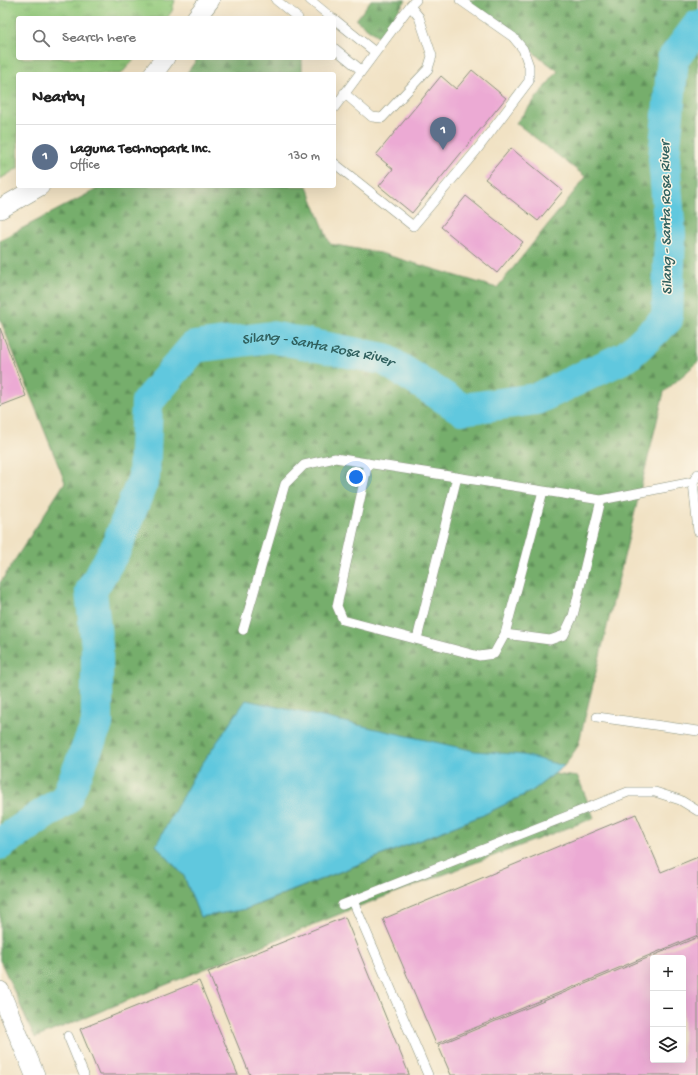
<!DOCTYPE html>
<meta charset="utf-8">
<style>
:root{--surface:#fff;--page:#f2f2f2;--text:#222;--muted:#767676;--line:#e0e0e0;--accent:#c8321e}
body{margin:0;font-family:"Gochi Hand",sans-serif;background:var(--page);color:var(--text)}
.controls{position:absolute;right:12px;bottom:12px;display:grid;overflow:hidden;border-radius:4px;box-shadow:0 4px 16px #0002}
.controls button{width:36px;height:36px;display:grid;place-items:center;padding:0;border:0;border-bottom:1px solid var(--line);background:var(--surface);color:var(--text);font:20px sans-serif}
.you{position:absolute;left:356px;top:477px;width:14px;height:14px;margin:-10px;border:3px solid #fff;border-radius:50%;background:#1a73e8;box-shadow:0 0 0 6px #1a73e833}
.badge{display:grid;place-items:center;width:26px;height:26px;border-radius:50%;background:var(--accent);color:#fff;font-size:13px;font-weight:700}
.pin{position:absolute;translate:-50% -33px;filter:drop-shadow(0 1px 2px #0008)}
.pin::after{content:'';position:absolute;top:21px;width:14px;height:12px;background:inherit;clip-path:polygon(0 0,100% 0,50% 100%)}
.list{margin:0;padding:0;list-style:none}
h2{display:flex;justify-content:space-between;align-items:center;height:52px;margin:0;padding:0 16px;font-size:17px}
h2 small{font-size:13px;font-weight:400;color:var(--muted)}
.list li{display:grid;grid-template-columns:26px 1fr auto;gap:12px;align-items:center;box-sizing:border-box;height:64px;padding:0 16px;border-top:1px solid var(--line)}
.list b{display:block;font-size:15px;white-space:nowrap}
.list p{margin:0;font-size:13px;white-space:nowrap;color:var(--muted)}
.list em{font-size:13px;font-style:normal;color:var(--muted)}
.icon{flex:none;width:22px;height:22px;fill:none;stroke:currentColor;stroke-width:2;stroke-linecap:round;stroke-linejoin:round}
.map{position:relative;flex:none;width:698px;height:1075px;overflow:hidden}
.search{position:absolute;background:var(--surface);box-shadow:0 4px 16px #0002;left:16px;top:16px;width:320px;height:44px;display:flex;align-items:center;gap:10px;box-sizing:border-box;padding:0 14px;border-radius:4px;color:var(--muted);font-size:15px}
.panel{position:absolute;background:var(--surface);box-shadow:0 4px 16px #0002;left:16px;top:72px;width:320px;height:116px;border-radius:4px}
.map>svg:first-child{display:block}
.grass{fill:url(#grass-tufts);stroke:#598458}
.forest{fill:url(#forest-firs);stroke:#4a7650}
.water{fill:#61c8de;stroke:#408289}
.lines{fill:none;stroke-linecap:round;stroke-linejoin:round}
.river{stroke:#61c8de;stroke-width:32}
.building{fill:#ecaad4;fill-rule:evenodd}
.service-casing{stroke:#88907c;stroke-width:10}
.minor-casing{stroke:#88907c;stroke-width:20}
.service{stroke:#fff;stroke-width:9}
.minor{stroke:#fff;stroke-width:19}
.labels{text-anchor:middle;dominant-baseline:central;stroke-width:3;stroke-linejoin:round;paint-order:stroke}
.water-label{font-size:15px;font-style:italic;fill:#30605e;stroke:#fcf5e5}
</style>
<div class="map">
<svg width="698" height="1075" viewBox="0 0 698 1075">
<defs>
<pattern id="grass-tufts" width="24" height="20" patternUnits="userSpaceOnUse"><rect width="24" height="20" fill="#93ca7c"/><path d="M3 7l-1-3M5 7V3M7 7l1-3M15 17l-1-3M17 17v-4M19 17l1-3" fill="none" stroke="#77a566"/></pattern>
<pattern id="forest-firs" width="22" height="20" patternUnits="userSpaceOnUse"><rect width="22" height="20" fill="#76ae6c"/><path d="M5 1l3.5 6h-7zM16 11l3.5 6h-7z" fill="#608f5a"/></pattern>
</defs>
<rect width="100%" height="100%" fill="#fcf5e5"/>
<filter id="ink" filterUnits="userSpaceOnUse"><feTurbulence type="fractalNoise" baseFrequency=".025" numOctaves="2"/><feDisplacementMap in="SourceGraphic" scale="8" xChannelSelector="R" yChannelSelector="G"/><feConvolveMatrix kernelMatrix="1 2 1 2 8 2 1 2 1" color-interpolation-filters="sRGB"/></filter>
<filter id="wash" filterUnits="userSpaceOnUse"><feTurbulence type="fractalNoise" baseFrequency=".012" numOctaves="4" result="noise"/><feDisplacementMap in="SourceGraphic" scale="16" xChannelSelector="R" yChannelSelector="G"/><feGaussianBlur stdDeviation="0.9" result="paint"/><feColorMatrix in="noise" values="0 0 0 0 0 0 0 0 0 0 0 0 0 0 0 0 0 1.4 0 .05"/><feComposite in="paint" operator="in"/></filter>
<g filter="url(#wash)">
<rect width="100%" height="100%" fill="#f1e2c4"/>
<path class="grass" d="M0,0H175L172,11L167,18H18V58H135L121,74H18V168L0,179Z"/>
<path class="forest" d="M371,0H406L379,37L356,20Z
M464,0H698V362L664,392L578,746L564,766L156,845L184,876L200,917L247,909L483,815L532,791L554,774L578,777L594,818L352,909L35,1038L0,960V583L65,482L0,319V240L103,186H307L330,244L380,253L497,288L586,177L516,123L558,71Z
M198,58H302V74H186Z"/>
<path class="water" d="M246,700L475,751L523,755L564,766L532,791L483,815L246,909L200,917L184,876L156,845L193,777Z"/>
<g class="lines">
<path class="river" id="s1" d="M0,844L66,799L97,724V647L91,591L116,548L144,477L147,402L194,347L271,337L384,359L462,409L536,399L627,356L667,319L670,235L664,158L673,59L698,26"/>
</g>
<g id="blocks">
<path class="building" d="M472,70L506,98L412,213L379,186L393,169L376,155L441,76L456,89Z
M511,148L563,191L538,221L485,179Z
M466,196L523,242L497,273L441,227Z
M0,328L26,396L0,406Z
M636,814L661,872L698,857V935L436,1044L383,919Z
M345,917L409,1074L407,1075H250L208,972Z
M698,937V1075H451L438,1045ZM653,958H683V1060H653Z
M199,981L238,1075H99L80,1029Z"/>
</g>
</g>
<g filter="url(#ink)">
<use href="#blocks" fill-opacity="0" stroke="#88907c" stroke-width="1"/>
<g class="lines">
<g class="service-casing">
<path id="service" d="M276,0L298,18
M310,0L332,18
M334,19L375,52
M334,48L361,70
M344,93L372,117L382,118L428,69L432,56L419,17L410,6
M334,108L410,6L416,0
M334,163L413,226L476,151L529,81V66L523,49L513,37L460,0
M368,463L337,606L343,620L479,656L494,654L505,634L543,491
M698,474L693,482L698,531
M243,630L285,484L304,465L335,458L601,500L693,482
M505,634L550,640L564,635L573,616L601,500
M417,639L457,477
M597,717L698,731
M353,901L428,1075
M342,905L628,792H655L680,800L698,811
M68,1036L84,1075"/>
</g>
<g class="minor-casing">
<path id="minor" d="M196,18L210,0
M153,74L165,58
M0,209L40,186
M0,991L35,1075"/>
</g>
<use href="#service" class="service"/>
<use href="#minor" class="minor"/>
</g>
</g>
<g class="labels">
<g class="water-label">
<text transform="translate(667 218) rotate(-91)">Silang - Santa Rosa River</text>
<text stroke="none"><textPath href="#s1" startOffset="693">Silang - Santa Rosa River</textPath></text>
</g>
</g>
</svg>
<div class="controls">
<button>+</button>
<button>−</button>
<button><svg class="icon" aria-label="layers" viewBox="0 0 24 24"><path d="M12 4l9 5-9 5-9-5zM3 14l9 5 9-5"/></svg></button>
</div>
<div class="you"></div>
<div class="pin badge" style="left:443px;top:150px;background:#5c6f8a">1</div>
<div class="search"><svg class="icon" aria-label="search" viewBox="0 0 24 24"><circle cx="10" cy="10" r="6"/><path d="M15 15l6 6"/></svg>Search here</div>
<section class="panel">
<h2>Nearby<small></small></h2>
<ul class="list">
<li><span class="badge" style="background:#5c6f8a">1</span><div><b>Laguna Technopark Inc.</b><p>Office</p></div><em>130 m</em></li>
</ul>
</section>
</div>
